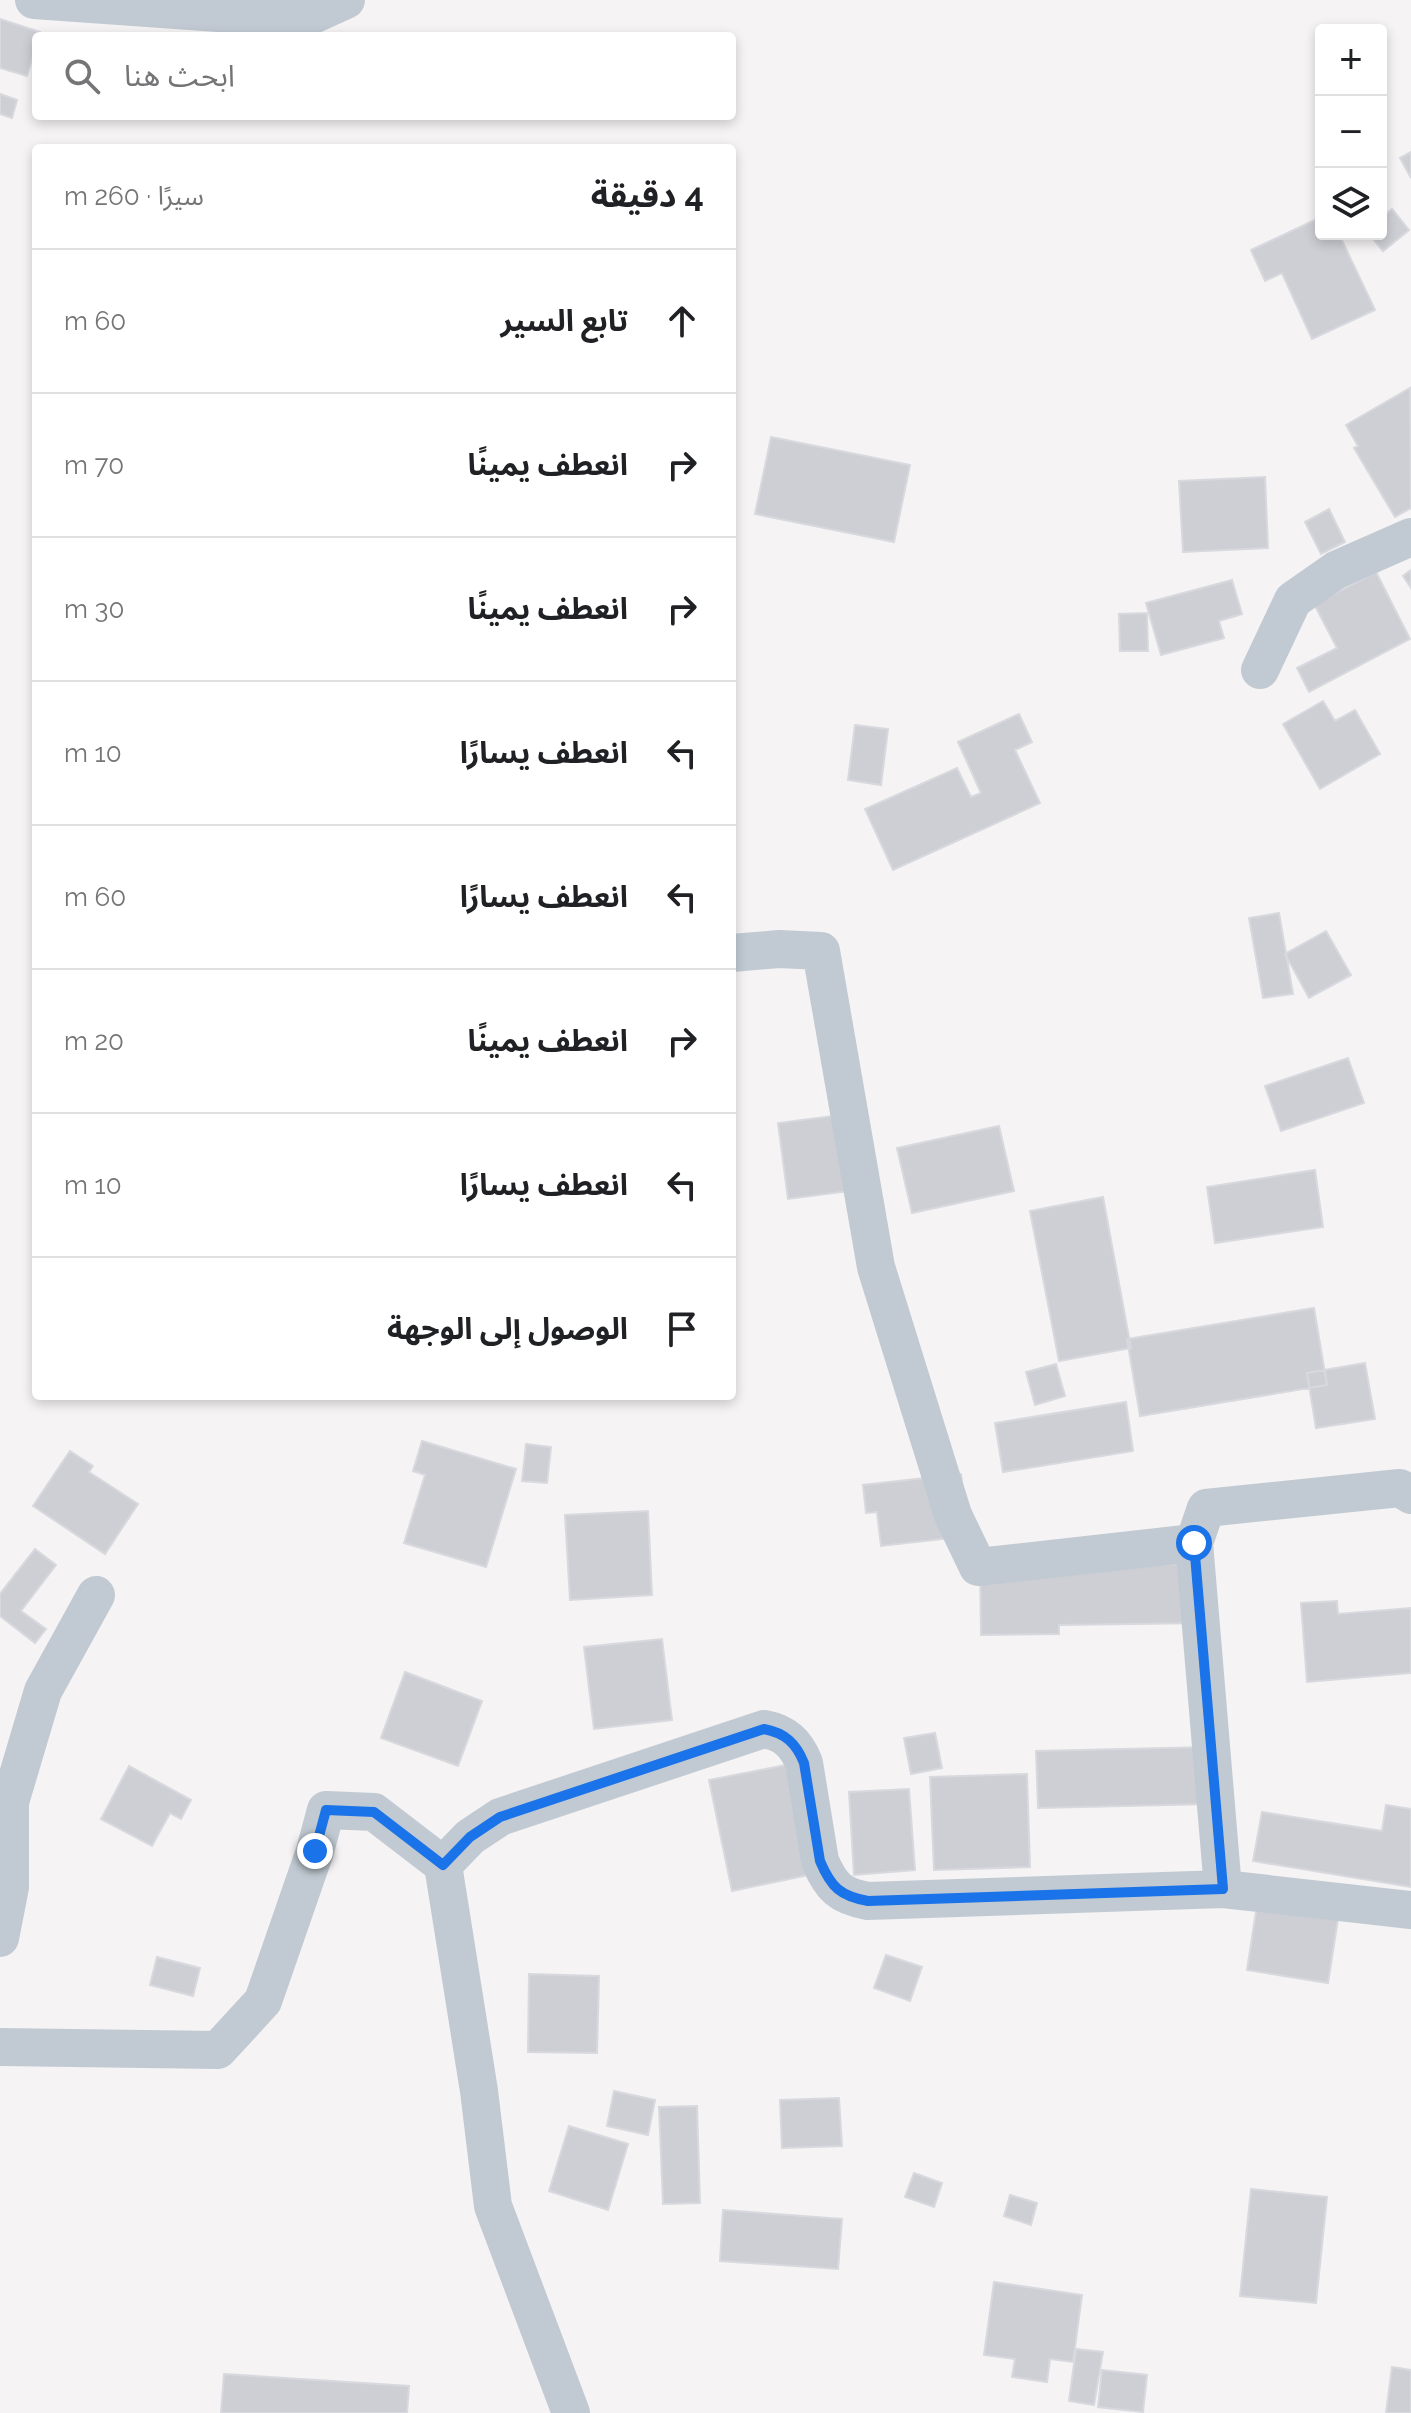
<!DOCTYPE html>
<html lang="ar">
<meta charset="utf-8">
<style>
:root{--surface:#fff;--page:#f6f6f6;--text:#202124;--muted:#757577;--line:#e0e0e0}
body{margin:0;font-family:Raleway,"Noto Sans Arabic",sans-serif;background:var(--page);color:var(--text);direction:rtl}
.controls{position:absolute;right:24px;top:24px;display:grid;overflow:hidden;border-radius:8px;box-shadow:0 4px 12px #0003}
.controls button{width:72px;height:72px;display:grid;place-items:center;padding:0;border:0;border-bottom:2px solid var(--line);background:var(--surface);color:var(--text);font:40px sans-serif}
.stop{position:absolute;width:24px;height:24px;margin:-18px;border:6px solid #1a73e8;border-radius:50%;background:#fff}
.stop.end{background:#1a73e8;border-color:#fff;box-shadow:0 2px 8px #0008}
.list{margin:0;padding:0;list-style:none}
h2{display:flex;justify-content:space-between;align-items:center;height:104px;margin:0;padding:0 32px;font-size:34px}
h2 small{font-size:26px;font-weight:400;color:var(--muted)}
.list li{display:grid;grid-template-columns:52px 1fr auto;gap:24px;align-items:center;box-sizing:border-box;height:144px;padding:0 32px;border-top:2px solid var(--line)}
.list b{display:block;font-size:30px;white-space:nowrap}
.list em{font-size:26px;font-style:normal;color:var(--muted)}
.icon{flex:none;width:44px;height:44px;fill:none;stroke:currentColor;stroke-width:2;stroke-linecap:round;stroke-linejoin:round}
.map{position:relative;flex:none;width:1411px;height:2413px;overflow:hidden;direction:ltr}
.search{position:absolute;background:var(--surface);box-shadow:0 4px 12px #0003;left:32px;top:32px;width:704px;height:88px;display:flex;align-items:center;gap:20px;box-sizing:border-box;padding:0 28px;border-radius:8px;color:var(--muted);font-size:30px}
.panel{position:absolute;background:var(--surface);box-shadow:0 4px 12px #0003;left:32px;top:144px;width:704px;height:1256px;border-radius:8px;direction:rtl}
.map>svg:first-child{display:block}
.building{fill:#cdcfd5;stroke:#d7d9de;stroke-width:2}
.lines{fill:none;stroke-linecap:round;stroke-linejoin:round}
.minor{stroke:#c1cad2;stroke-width:38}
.route{stroke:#1a73e8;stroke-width:10}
</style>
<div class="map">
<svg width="1411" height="2413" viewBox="0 0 1411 2413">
<rect width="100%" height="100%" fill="#f5f3f3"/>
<path class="building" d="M0,19L40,32L39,36H36V46L27,76L0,68Z
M0,94L17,100L12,118L0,114Z
M1411,152V178L1400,158Z
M1392,209L1409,230L1383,251L1369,234H1381V218Z
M1321,217V234H1339L1375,310L1312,339L1282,273L1265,281L1251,250Z
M1410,388L1411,508L1395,517L1354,448L1358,446L1346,425Z
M771,437L910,465L894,542L755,514Z
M1265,477L1268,548L1183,552L1179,481Z
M1329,509L1345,542L1321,554L1305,522Z
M1411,570V588L1403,576Z
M1376,572L1410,639L1309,692L1297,668L1337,648L1314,604Z
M1232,580L1242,614L1219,621L1224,638L1161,655L1146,603Z
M1147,613L1148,651H1120L1119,614Z
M1323,701L1335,721L1355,710L1380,754L1320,789L1283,724Z
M1019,714L1032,742L1015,750L1040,803L893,870L865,809L957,768L971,797L981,793L958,742Z
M855,725L888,729L881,785L848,780Z
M1279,913L1293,994L1263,998L1249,918Z
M1326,931L1351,975L1309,998L1285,954Z
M1348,1058L1364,1103L1281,1131L1265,1086Z
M840,1115L850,1191L788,1199L778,1123Z
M999,1126L1014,1191L912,1213L897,1148Z
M1315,1170L1323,1227L1215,1243L1207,1187Z
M1103,1197L1131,1348L1059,1361L1030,1211Z
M1314,1308L1327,1385L1140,1416L1127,1339Z
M1365,1363L1375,1419L1316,1428L1307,1373Z
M1056,1364L1065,1396L1035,1405L1026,1372Z
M1126,1402L1133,1451L1003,1472L995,1423Z
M422,1441L516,1469L486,1567L404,1543L425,1475L413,1471Z
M526,1444L551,1447L547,1483L522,1481Z
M70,1451L93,1466L89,1472L138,1504L105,1554L33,1506Z
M961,1474L968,1536L881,1546L877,1512L866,1513L863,1485Z
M648,1511L652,1595L570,1600L565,1515Z
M35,1549L56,1565L21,1611L46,1629L35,1643L0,1616V1594Z
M1204,1564L1205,1623L1059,1625V1634L981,1635L980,1565Z
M1337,1601L1338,1614L1411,1608V1673L1307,1682L1301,1603Z
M662,1639L672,1720L594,1729L584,1647Z
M405,1672L482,1701L458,1766L381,1738Z
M935,1733L942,1768L911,1774L904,1738Z
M1208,1747L1210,1804L1038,1808L1036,1751Z
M786,1765L809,1875L732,1891L709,1780Z
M129,1766L191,1800L181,1819L170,1813L152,1846L101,1819Z
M1027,1774L1030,1867L934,1870L930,1777Z
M909,1789L915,1870L854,1875L849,1792Z
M1386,1805L1411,1809V1887L1253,1861L1262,1812L1382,1831Z
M1257,1905L1338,1919L1328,1983L1247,1970Z
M886,1955L922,1967L910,2001L874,1988Z
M157,1957L200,1968L193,1996L150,1985Z
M529,1974L599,1976L597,2053L528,2052Z
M614,2091L655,2100L648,2135L607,2126Z
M839,2098L842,2146L782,2148L780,2100Z
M697,2106L700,2203L663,2204L659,2107Z
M569,2126L628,2144L608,2210L549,2191Z
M914,2173L942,2183L934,2207L905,2197Z
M1251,2189L1327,2197L1316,2303L1240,2296Z
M1010,2195L1037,2203L1031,2225L1004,2216Z
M723,2210L842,2219L838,2269L720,2261Z
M994,2282L1082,2295L1073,2362L1050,2359L1047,2382L1012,2377L1015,2359L984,2355Z
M1076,2349L1103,2352L1094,2405L1069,2401Z
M1392,2367L1411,2370V2413H1386Z
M1102,2370L1147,2375L1143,2412L1098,2407Z
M224,2374L409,2386L407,2413H221Z"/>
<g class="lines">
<path class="minor" d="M34,0L304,19L346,0
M1260,670L1293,600L1336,570L1411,537
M732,953L779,949L821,951L876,1267L953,1515L978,1567L1194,1543
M1411,1495L1400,1488L1206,1508L1194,1543L1223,1889L1411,1910
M443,1865L470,1837L500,1817L764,1729C785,1733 796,1743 804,1763L820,1861C831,1887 840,1896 868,1901L1223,1889
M0,1938L10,1887V1802L43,1691L96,1595
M0,2047L218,2050L263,2001L315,1851L326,1810L374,1812L443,1865L479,2091L493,2206L571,2413"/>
</g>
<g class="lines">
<path class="route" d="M315,1851L326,1810L374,1812L443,1865L470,1837L500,1817L764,1729C785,1733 796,1743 804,1763L820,1861C831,1887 840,1896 868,1901L1223,1889L1194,1543"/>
</g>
</svg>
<div class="controls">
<button>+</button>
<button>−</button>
<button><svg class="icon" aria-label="layers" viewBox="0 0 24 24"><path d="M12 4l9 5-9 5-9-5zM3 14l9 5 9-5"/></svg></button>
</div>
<div class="stop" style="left:1194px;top:1543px"></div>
<div class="stop end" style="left:315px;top:1851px"></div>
<div class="search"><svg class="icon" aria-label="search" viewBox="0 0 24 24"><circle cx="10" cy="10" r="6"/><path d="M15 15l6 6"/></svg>ابحث هنا</div>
<section class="panel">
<h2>4 دقيقة<small>سيرًا · 260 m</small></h2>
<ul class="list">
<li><svg class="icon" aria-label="ahead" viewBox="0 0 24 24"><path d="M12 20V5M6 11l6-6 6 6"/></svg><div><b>تابع السير</b></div><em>60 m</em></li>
<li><svg class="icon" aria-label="right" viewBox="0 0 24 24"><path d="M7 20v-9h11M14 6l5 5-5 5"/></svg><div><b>انعطف يمينًا</b></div><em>70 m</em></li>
<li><svg class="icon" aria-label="right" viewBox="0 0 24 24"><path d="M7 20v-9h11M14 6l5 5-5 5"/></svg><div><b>انعطف يمينًا</b></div><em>30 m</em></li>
<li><svg class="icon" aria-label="left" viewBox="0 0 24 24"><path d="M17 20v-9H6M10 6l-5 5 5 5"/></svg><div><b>انعطف يسارًا</b></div><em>10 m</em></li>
<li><svg class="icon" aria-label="left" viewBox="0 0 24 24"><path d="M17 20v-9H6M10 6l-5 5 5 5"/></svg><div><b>انعطف يسارًا</b></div><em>60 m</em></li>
<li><svg class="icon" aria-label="right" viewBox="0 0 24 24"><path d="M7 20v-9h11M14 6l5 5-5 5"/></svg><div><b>انعطف يمينًا</b></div><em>20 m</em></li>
<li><svg class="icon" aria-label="left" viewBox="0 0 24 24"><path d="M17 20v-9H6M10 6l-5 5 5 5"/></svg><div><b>انعطف يسارًا</b></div><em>10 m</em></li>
<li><svg class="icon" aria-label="arrive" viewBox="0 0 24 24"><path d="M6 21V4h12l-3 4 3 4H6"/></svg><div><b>الوصول إلى الوجهة</b></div></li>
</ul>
</section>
</div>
